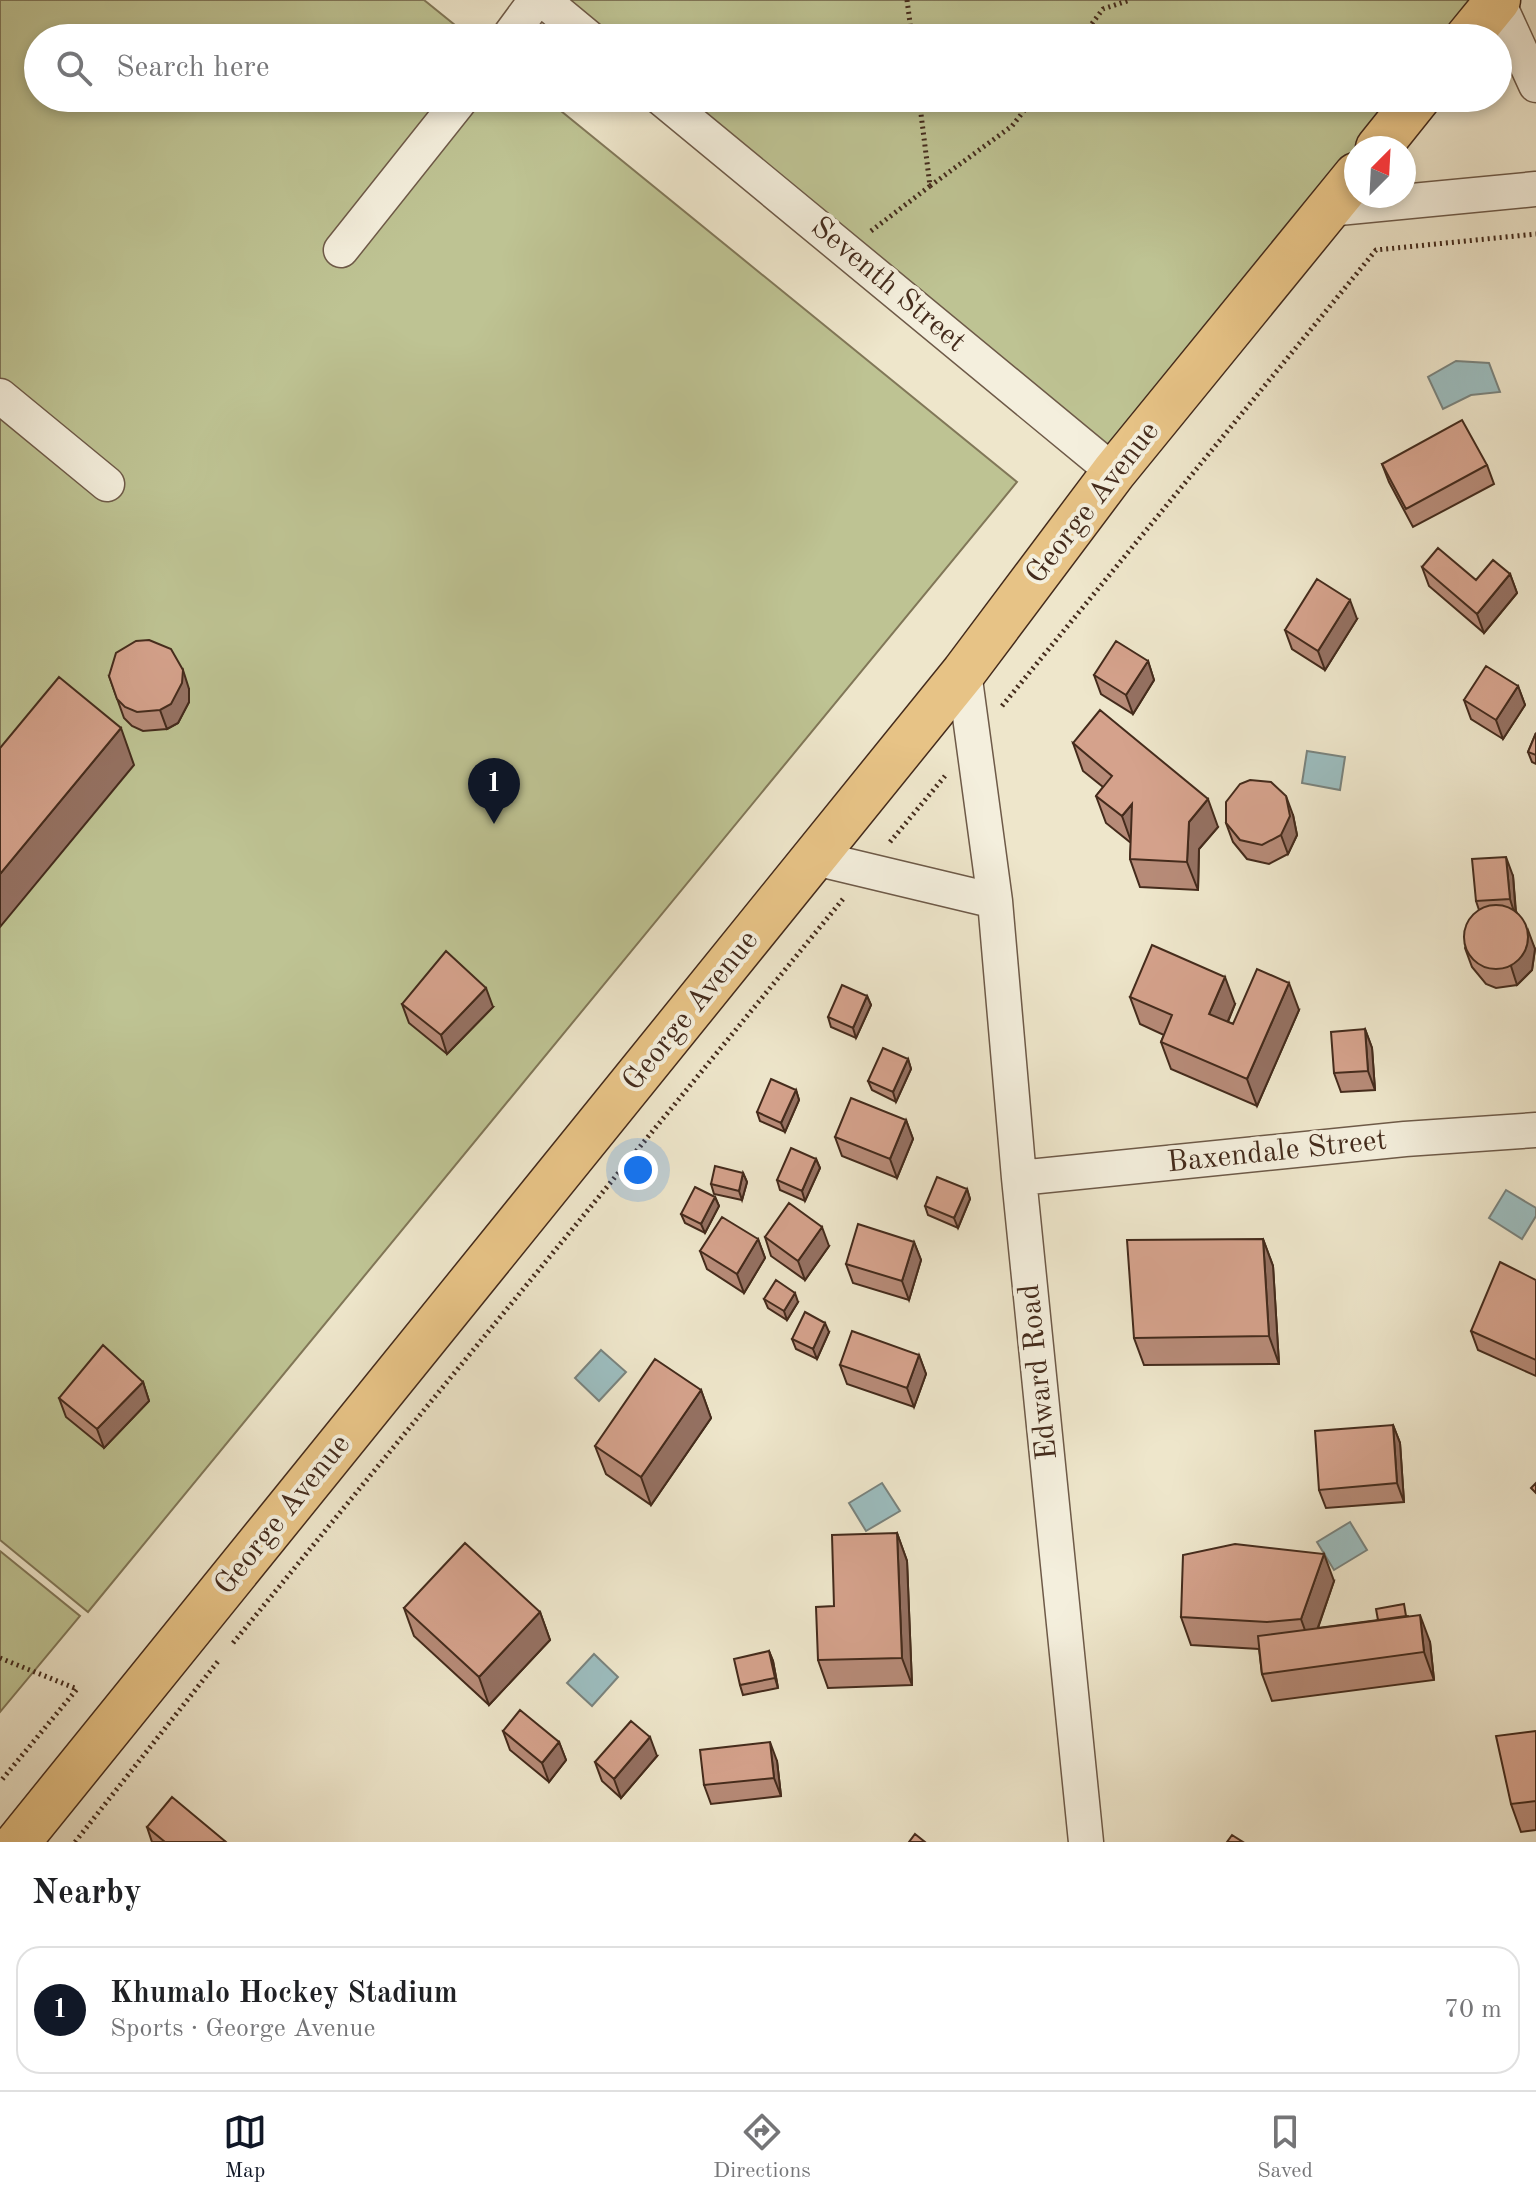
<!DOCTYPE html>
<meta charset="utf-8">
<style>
:root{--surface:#fff;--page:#f6f6f6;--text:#202124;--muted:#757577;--line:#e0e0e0;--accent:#111827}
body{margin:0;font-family:"Old Standard TT",serif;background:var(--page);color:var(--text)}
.compass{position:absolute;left:1344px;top:136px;width:72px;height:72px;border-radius:50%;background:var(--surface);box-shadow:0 4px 12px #0003;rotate:24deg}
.you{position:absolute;left:638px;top:1170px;width:28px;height:28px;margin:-20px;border:6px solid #fff;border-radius:50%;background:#1a73e8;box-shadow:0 0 0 12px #1a73e833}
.badge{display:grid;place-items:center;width:52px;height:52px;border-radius:50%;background:var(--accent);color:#fff;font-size:26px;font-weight:700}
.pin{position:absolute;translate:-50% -66px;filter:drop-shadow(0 2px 4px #0008)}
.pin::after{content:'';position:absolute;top:42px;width:28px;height:24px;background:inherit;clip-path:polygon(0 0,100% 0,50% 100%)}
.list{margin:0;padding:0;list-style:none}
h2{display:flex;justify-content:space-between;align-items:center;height:104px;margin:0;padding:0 32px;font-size:34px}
h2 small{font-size:26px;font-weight:400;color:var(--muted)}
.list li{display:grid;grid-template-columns:52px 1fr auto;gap:24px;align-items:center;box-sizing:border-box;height:128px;margin:0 16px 16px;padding:0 16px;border:2px solid var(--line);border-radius:24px}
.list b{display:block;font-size:30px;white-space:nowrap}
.list p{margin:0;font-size:26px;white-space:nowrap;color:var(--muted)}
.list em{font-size:26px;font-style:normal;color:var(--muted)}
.icon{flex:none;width:44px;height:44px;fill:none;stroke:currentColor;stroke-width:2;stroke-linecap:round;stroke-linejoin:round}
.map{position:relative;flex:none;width:1536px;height:1842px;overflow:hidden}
.search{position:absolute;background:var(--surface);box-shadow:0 4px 12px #0003;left:24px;right:24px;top:24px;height:88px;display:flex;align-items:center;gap:20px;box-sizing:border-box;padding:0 28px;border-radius:44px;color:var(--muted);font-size:30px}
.sheet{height:248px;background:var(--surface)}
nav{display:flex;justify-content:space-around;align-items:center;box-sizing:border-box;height:112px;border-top:2px solid var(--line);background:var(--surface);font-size:22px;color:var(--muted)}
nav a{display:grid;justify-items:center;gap:4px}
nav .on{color:var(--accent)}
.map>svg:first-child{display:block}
.green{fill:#bec393;stroke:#817758;stroke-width:2}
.water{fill:#9cbdbf;stroke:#79837e;stroke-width:2}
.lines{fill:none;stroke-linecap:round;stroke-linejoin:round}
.minor-casing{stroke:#6e5a48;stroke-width:37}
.major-casing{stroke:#442b1c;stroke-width:47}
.path{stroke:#442b1c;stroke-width:5;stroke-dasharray:2 4;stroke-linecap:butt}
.minor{stroke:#f4efdd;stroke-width:34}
.major{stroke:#e7c386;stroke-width:44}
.wall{fill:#b78b78;stroke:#442b1c;stroke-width:2}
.shaded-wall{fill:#957162;stroke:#442b1c;stroke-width:2}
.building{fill:#d5a28c;stroke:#442b1c;stroke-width:2}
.labels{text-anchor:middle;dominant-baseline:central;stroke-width:8;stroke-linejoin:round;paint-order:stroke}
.street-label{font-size:30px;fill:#442b1c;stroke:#f4efdd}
</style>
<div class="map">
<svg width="1536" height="1842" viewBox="0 0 1536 1842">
<rect width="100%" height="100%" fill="#eee6cb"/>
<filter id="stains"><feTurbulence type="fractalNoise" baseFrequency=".0025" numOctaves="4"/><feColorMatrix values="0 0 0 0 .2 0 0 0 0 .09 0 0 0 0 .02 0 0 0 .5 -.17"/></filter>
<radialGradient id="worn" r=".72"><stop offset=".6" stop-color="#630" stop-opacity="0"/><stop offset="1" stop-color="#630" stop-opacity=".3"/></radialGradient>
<path class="green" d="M0,0H424L471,38H38V98H545L1017,482L88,1612L0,1540Z
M537,0H1483L1453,38H583Z
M657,98H1406L1367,148H1356V162L1114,472Z
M0,1551L80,1616L0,1712Z"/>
<path class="water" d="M1456,361L1489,363L1500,392L1471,395L1443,409L1428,377Z
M1307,751L1345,757L1340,790L1302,783Z
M1506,1190L1536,1208V1216L1522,1239L1489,1218Z
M601,1350L626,1372L599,1401L575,1378Z
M882,1483L900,1511L866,1531L849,1503Z
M1350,1522L1367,1550L1334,1570L1317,1542Z
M594,1654L618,1677L592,1706L567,1683Z"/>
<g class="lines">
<g class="minor-casing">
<path id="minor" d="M543,0L589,38
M1497,0L1536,85
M508,38L536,0
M661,98L1114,472
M1328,209L1536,189
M341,250L462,98
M0,396L107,484
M964,672L995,901L1019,1178L1086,1842
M815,858L995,901
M1019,1178L1405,1139L1536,1130"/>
</g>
<g class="major-casing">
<path id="major" d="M1467,38L1498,0
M1378,148L1418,98
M18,1842L964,672L1114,472L1356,175"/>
</g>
<path class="path" d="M907,0L912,38
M1081,38L1103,9L1130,0
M930,186L1012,126L1034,98
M871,231L930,186L919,98
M1002,706L1376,250L1536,234
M890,842L945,776
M233,1643L843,899
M0,1658L77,1689L0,1782
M75,1842L219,1660"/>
<use href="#minor" class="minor"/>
<use href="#major" class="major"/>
</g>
<path class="wall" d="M1382,464L1487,465L1494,484L1413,527L1389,482Z
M1422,567L1476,580L1510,574L1517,593L1484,633L1429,586Z
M1357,619L1325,670L1292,649L1285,630Z
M1148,661L1154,680L1133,714L1101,694L1094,675Z
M109,676L189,689V702L178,723L167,729L143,731L132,726L124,718Z
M1518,686L1525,705L1503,739L1471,719L1464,700Z
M1536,733V764L1532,762L1528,752Z
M1073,743L1218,827L1199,849L1198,890L1140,887L1130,859L1131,843L1106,823L1096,796L1103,787L1083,771Z
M1293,815L1297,835L1288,854L1269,864L1247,859L1233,842L1226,823Z
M1513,876L1516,911L1535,949L1532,970L1517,985L1496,988L1486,984L1472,967L1465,948L1479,910L1476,901Z
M867,996L871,1005L856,1038L831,1027L828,1017Z
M1130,997L1235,1004L1228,1022L1233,1024L1299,1010L1257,1106L1171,1069L1161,1042L1164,1035L1140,1024Z
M402,1004L493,1007L447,1054L409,1023Z
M1365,1029L1372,1048L1375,1090L1341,1092L1334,1073Z
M908,1059L911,1069L896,1102L872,1090L868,1081Z
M796,1090L799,1100L785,1132L760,1121L757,1112Z
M906,1120L913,1139L897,1178L842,1156L835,1137Z
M816,1159L820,1168L805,1201L780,1190L777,1180Z
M743,1173L747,1182L742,1200L714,1194L711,1184Z
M967,1189L970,1199L958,1228L928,1215L925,1206Z
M715,1197L719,1206L705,1233L685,1223L681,1214Z
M765,1237L829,1246L805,1280L771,1256Z
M758,1239L765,1258L744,1293L707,1269L700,1251Z
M1263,1239L1273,1266L1279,1364L1144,1365L1134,1338Z
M914,1242L921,1260L909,1300L853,1283L846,1264Z
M1536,1280V1376L1478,1350L1471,1331Z
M764,1299L798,1302L787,1320L768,1308Z
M829,1332L817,1359L796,1349L792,1339Z
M919,1355L926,1374L914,1407L847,1384L840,1365Z
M143,1382L149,1401L104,1448L66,1417L59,1398Z
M701,1390L711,1418L651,1505L606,1474L595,1446Z
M1393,1425L1400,1443L1404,1502L1326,1508L1319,1490Z
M897,1533L907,1561L912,1685L828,1688L818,1660L834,1606Z
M1334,1581L1318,1628L1408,1616L1430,1642L1434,1680L1272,1701L1262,1674L1259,1649L1191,1645L1181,1617Z
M404,1608L540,1612L550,1640L489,1705L414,1636Z
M769,1651L773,1661L778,1688L743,1695L740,1685Z
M503,1731L559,1742L566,1760L549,1782L510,1750Z
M1536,1731V1830L1521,1832L1511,1804Z
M657,1756L621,1798L602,1781L595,1762Z
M777,1761L781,1796L711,1804L704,1785Z
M147,1827L226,1842H152Z"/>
<path class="shaded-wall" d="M1510,574L1517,593L1484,633L1477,614Z
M1350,600L1357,619L1325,670L1318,651Z
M1148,661L1154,680L1133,714L1126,695Z
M183,670L189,689V702L178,723L167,729L160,710Z
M1518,686L1525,705L1503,739L1496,720Z
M121,728L134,765L0,927V874Z
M1286,796L1293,815L1297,835L1288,854L1281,835Z
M1208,799L1218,827L1199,849L1198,890L1187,862L1189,822Z
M1132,804V844L1122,816Z
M1506,857L1513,876L1516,918L1510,899Z
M1528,930L1535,949L1532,970L1517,985L1511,966Z
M1225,977L1235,1004L1219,1042L1209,1014Z
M1289,983L1299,1010L1257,1106L1247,1079Z
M486,988L493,1007L447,1054L441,1035Z
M867,996L871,1005L856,1038L853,1028Z
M1365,1029L1372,1048L1375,1090L1368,1071Z
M908,1059L911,1069L896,1102L893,1092Z
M796,1090L799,1100L785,1132L781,1123Z
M906,1120L913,1139L897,1178L890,1159Z
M816,1159L820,1168L805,1201L802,1191Z
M743,1173L747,1182L742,1200L739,1191Z
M967,1189L970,1199L958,1228L954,1218Z
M715,1197L719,1206L705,1233L701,1224Z
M822,1227L829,1246L805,1280L798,1261Z
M758,1239L765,1258L744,1293L737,1274Z
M1263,1239L1273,1266L1279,1364L1269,1336Z
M914,1242L921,1260L909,1300L902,1281Z
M795,1293L798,1302L787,1320L784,1311Z
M825,1323L829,1332L817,1359L813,1349Z
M919,1355L926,1374L914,1407L907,1388Z
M143,1382L149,1401L104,1448L97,1429Z
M701,1390L711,1418L651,1505L641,1477Z
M1393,1425L1400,1443L1404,1502L1397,1483Z
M897,1533L907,1561L912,1685L902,1658Z
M1324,1554L1334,1581L1311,1647L1301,1619Z
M540,1612L550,1640L489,1705L479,1677Z
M1420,1615L1430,1642L1434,1680L1424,1652Z
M769,1651L773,1661L778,1688L775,1678Z
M650,1737L657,1756L621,1798L614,1779Z
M559,1742L566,1760L549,1782L542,1763Z
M770,1742L777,1761L781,1796L774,1778Z"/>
<path class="building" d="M1462,420L1487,465L1406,509L1382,464Z
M1438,548L1476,580L1493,560L1510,574L1477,614L1422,567Z
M1317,579L1350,600L1318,651L1285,630Z
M149,640L171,649L183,670L182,683L171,704L160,710L137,712L125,707L117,699L109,676L116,653L136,641Z
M1116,641L1148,661L1126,695L1094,675Z
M1486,666L1518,686L1496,720L1464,700Z
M59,677L121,728L0,874V748Z
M1100,710L1208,799L1189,822L1187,862L1130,859L1132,804L1122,816L1096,796L1112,776L1073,743Z
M1536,733V755L1528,752Z
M1250,780L1271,782L1286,796L1290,816L1281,835L1262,845L1240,840L1226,823V802L1240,784Z
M1506,857L1510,899L1476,901L1472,859Z
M1464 937a32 32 0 1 1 64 0a32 32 0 1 1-64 0Z
M1152,945L1225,977L1209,1014L1233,1024L1257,969L1289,983L1247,1079L1161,1042L1172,1015L1130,997Z
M446,951L486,988L441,1035L402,1004Z
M842,985L867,996L853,1028L828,1017Z
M1365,1029L1368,1071L1334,1073L1331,1032Z
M883,1048L908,1059L893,1092L868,1081Z
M771,1079L796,1090L781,1123L757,1112Z
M851,1098L906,1120L890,1159L835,1137Z
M791,1148L816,1159L802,1191L777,1180Z
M715,1166L743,1173L739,1191L711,1184Z
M937,1177L967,1189L954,1218L925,1206Z
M695,1187L715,1197L701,1224L681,1214Z
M789,1203L822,1227L798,1261L765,1237Z
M722,1217L758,1239L737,1274L700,1251Z
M858,1224L914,1242L902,1281L846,1264Z
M1263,1239L1269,1336L1134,1338L1127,1240Z
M1500,1262L1536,1280V1360L1471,1331Z
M776,1280L795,1293L784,1311L764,1299Z
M805,1312L825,1323L813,1349L792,1339Z
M852,1331L919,1355L907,1388L840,1365Z
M103,1345L143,1382L97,1429L59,1398Z
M655,1359L701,1390L641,1477L595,1446Z
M1393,1425L1397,1483L1319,1490L1315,1431Z
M1536,1483V1493L1531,1488Z
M897,1533L902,1658L818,1660L816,1607L834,1606L832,1535Z
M465,1543L540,1612L479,1677L404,1608Z
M1235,1544L1324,1554L1301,1619L1267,1622L1181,1617L1183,1555Z
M1404,1604L1406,1616L1378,1620L1376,1609Z
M1420,1615L1424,1652L1262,1674L1258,1636Z
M769,1651L775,1678L740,1685L734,1659Z
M520,1710L559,1742L542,1763L503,1731Z
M631,1721L650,1737L614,1779L595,1762Z
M1536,1731V1801L1511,1804L1496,1736Z
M770,1742L774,1778L704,1785L700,1750Z
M172,1797L226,1842H165L147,1827Z
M915,1834L925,1842H909Z
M1232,1835L1243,1842H1227Z"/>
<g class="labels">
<g class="street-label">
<text transform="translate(888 285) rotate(40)">Seventh Street</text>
<text transform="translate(1093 503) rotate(-52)">George Avenue</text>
<text transform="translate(691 1011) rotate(-51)">George Avenue</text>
<text transform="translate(1277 1152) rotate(-6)">Baxendale Street</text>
<text transform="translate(1039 1372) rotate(-96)">Edward Road</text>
<text transform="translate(283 1515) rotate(-51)">George Avenue</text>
</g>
</g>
<rect width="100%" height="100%" filter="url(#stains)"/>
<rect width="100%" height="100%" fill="url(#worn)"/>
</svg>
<svg class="compass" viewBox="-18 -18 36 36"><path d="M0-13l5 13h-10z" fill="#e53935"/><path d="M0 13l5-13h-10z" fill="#757577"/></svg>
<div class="you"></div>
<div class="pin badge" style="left:494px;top:824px">1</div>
<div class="search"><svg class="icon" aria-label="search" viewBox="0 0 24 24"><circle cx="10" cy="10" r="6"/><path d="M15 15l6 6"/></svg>Search here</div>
</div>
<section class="sheet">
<h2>Nearby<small></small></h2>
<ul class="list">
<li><span class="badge">1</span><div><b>Khumalo Hockey Stadium</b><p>Sports · George Avenue</p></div><em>70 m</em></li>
</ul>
</section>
<nav>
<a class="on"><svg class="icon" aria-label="map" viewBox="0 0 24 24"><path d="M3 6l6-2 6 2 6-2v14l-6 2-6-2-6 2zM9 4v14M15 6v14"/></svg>Map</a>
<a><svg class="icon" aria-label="directions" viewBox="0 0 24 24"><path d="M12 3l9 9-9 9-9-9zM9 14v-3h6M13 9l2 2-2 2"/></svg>Directions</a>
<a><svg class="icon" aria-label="saved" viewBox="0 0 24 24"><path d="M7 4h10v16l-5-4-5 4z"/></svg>Saved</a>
</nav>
